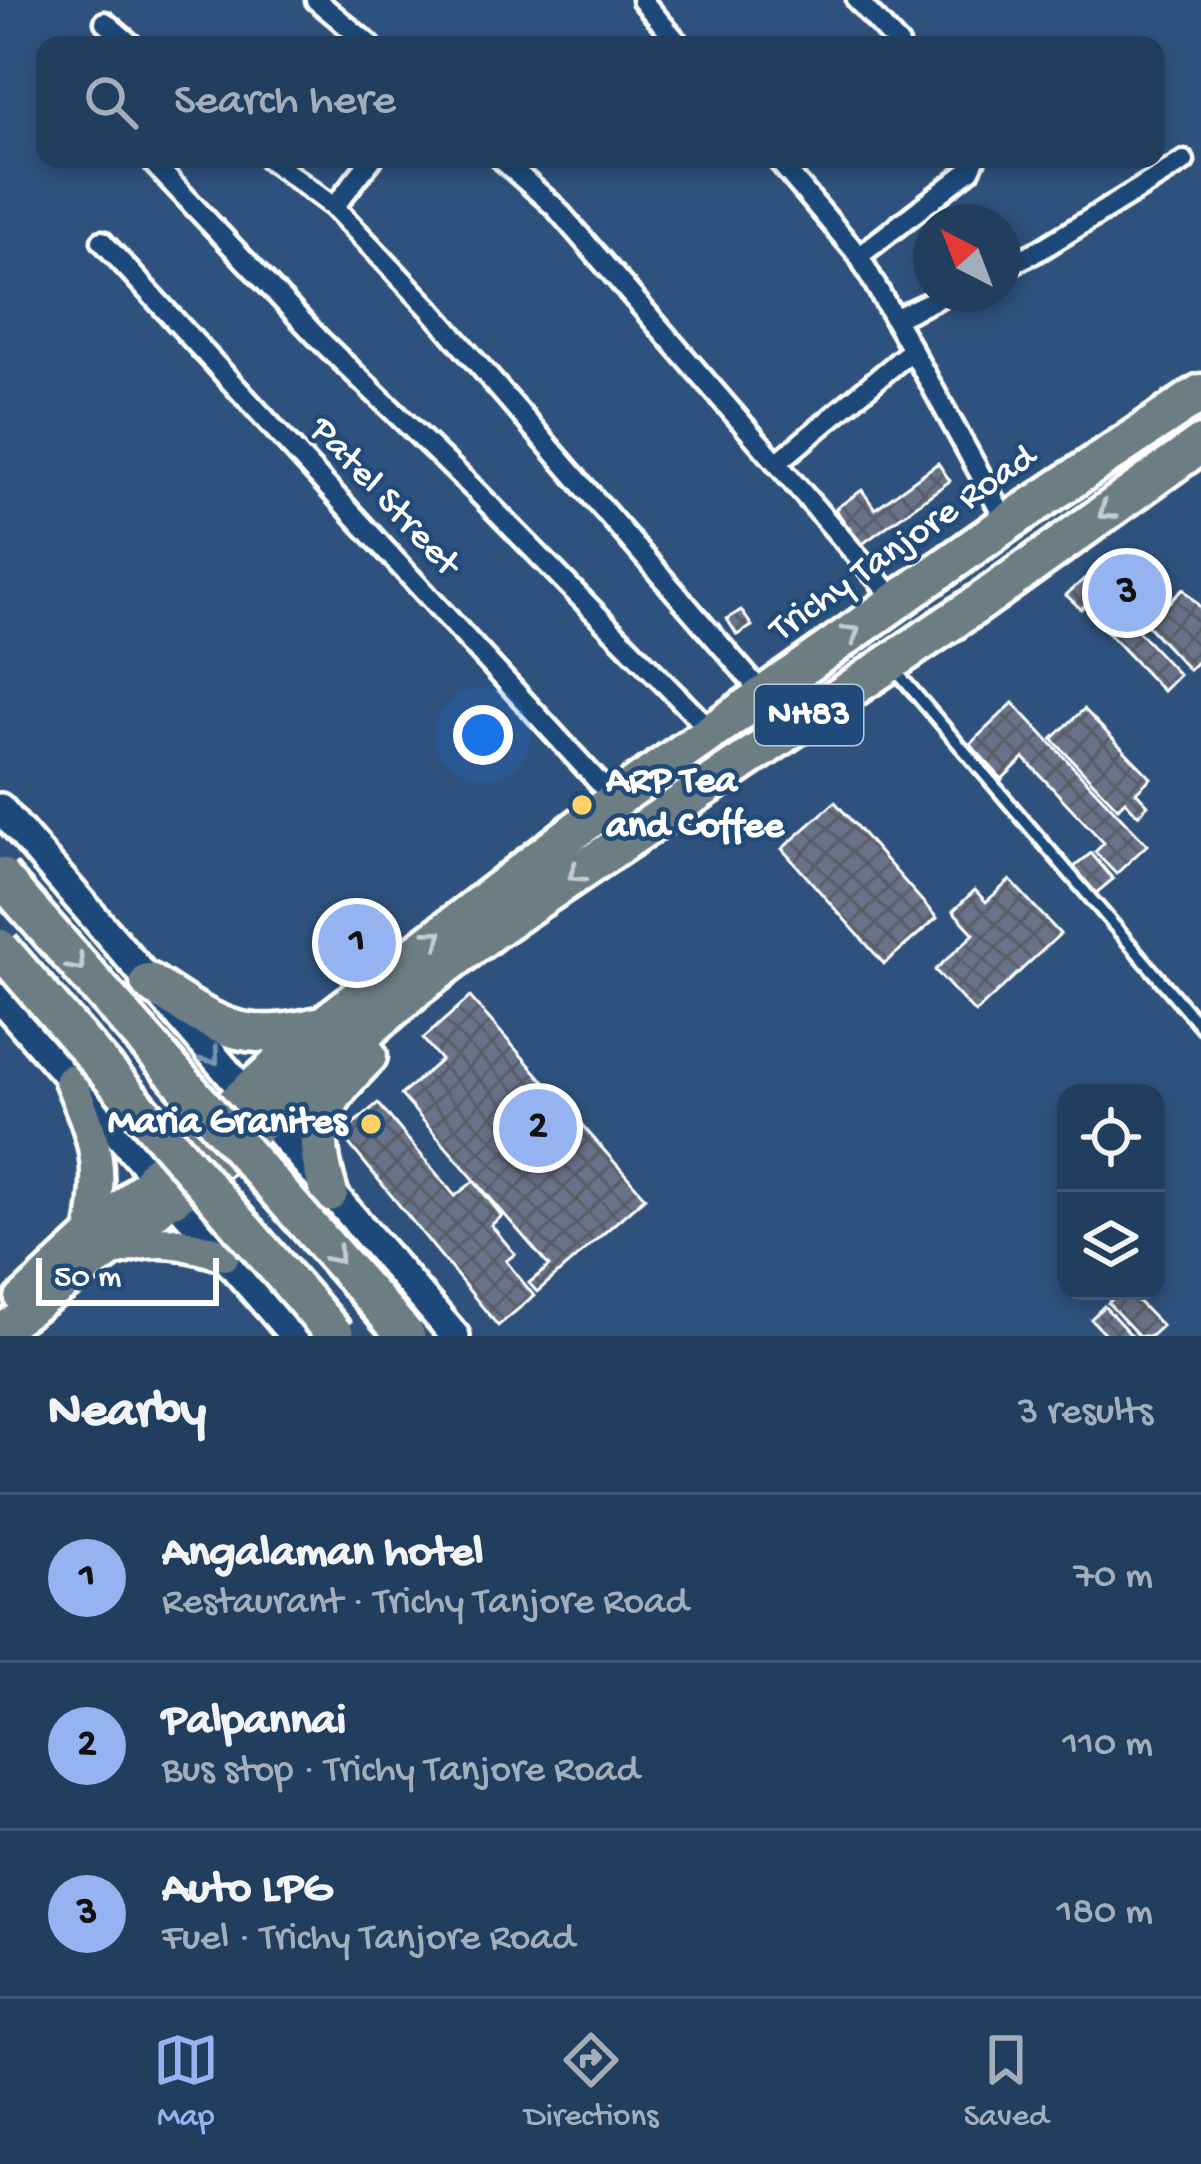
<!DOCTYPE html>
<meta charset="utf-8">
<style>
:root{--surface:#223e5e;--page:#2a4564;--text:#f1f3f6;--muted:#a2aebc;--line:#3f5773;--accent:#95b2f1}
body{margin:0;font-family:"Gochi Hand",sans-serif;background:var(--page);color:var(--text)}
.controls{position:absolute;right:36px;bottom:36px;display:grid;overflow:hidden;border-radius:24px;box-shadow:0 6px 18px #0003}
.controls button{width:108px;height:108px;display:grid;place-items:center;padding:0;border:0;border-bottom:3px solid var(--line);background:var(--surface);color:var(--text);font:60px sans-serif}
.compass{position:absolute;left:913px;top:204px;width:108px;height:108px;border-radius:50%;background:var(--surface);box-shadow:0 6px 18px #0003;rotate:318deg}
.scale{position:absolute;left:36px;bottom:30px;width:183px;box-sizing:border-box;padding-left:12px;border:6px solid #fff;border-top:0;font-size:33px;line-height:42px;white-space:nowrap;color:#fff;-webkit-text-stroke:9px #1f4a7a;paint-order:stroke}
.you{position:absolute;left:483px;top:735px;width:42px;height:42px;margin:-30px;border:9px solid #fff;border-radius:50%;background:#1a73e8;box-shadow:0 0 0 18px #1a73e833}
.badge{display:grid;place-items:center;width:78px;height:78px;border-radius:50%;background:var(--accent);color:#111;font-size:39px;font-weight:700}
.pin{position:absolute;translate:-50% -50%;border:6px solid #fff;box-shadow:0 3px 12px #0006}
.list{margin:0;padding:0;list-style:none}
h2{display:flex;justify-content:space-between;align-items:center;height:156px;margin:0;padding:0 48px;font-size:51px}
h2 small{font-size:39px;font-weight:400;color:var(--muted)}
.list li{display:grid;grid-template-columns:78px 1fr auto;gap:36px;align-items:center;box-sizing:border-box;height:168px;padding:0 48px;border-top:3px solid var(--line)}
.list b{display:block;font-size:45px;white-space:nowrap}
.list p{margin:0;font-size:39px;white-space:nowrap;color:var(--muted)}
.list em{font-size:39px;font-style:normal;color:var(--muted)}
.icon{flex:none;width:66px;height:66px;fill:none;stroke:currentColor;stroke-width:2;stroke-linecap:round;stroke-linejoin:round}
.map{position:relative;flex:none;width:1201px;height:1336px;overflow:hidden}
.search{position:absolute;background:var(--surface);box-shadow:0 6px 18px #0003;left:36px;right:36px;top:36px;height:132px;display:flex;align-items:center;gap:30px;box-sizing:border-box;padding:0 42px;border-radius:24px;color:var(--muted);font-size:45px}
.sheet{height:660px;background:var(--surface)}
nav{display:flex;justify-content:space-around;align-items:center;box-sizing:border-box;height:168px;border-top:3px solid var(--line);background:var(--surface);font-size:33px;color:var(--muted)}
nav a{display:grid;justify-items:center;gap:6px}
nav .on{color:var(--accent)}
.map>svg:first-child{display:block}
.building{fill:url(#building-cross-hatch);stroke:#fff;stroke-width:3}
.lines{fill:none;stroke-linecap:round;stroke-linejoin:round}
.lane-casing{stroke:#fff;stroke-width:18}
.street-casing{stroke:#fff;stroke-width:27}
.secondary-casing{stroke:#fff;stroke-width:36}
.primary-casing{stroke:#fff;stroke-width:39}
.highway-casing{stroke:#fff;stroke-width:45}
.lane{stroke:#1f4a7a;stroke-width:9}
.street{stroke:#1f4a7a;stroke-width:18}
.secondary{stroke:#1f4a7a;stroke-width:27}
.primary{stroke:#6d7d84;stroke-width:30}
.highway{stroke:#6d7d84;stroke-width:36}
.highway-bridge-casing{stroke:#fff;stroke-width:45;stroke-linecap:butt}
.highway-bridge{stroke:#6d7d84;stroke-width:36}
.oneway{stroke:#c5cbce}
.oneway2{stroke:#7992af}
.poi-dot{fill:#ffd166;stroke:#1f4a7a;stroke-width:4.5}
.labels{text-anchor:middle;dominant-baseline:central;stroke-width:9;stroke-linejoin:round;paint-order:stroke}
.shield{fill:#1f4a7a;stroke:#bcc9d7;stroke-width:3}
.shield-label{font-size:36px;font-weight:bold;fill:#fff}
.street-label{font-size:39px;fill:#fff;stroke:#1f4a7a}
.poi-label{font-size:39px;font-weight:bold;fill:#fff;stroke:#1f4a7a;text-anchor:start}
</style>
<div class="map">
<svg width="1201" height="1336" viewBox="0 0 1201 1336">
<defs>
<pattern id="building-cross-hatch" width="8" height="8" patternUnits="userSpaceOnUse" patternTransform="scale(3)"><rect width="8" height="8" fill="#687288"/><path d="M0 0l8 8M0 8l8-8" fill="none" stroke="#595d67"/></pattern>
</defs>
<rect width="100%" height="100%" fill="#2e527d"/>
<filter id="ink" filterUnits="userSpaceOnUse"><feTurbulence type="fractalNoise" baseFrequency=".00833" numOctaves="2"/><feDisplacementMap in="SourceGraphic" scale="24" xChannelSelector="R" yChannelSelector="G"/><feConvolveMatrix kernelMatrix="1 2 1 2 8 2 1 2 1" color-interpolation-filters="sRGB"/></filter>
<g filter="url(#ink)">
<path class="building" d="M938,463L950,481L861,545L835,509L862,490L875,509Z
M1084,579L1098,593L1081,609L1066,595Z
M1183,589L1201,608V658L1189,670L1146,624Z
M1105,596L1179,675L1163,691L1088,612Z
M741,610L752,626L737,635L727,619Z
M1013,703L1147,845L1116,874L1095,852L1104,843L1024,758L1002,779L970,744Z
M1084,709L1151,778L1136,792L1148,805L1138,815L1125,801L1118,808L1052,739Z
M835,802L937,918L884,964L782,849Z
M1091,853L1113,879L1094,895L1072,869Z
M1010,880L1060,934L975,1013L935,970L974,934L953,911L975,890L986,902Z
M470,997L645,1197L537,1292L529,1283L549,1266L401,1095L441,1060L423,1039Z
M378,1103L455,1196L474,1181L502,1216L491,1225L515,1254L506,1261L534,1296L498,1326L341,1134Z
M1120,1291H1128L1162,1326L1151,1336H1139L1108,1303Z
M1104,1306L1132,1336H1107L1091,1319Z"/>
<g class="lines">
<g class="lane-casing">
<path id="lane" d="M896,671L1201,1027"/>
</g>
<g class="street-casing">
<path id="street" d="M316,0L370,45
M642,0L680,45
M857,0L899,45
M105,22L132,45
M269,159L334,207L431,310L764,695
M501,159L555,207L897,602
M155,165L319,339L474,489L712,732
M334,207L372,159
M102,241L615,800
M859,256L970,170L975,159
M1003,268L1040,250L1184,161
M894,319L947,294
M912,350L1007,523
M777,463L912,350L859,256L777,159"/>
</g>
<g class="secondary-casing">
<path id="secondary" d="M0,808L455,1336
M0,998L294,1336"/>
</g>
<g class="primary-casing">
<path id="primary" d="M70,1080C97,1143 104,1166 91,1235
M119,1249C158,1236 185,1243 224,1255
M21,1299L154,1176
M0,1331L112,1251L173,1198"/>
</g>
<g class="highway-casing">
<path id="highway" d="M149,982C216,1026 240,1046 322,1025
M154,1176L323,1025L615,800L1007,523L1201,393
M329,1193C308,1126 320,1104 368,1056
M173,1198L418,987L496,928L979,603L1201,444"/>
</g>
<use href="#lane" class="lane"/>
<use href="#street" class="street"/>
<use href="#secondary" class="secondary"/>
<use href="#primary" class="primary"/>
<use href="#highway" class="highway"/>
<g class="highway-bridge-casing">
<path id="highway-bridge" d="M0,876L406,1336
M0,948L336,1336"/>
</g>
<use href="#highway-bridge" class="highway-bridge"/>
</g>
<defs><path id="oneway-chevron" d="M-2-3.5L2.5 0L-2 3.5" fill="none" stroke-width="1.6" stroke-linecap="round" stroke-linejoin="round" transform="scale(3)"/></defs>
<g class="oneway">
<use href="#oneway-chevron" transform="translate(1106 512) rotate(144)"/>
<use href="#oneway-chevron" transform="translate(852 633) rotate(-35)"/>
<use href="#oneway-chevron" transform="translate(576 874) rotate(146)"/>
<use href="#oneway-chevron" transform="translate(435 937) rotate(-38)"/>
<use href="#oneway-chevron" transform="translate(77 964) rotate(49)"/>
<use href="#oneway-chevron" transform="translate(336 1256) rotate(49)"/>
</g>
<use class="oneway2" href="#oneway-chevron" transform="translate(212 1057) rotate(50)"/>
</g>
<g class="poi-dot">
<circle cx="582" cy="805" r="12"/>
<circle cx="371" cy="1124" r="12"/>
</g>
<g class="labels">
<rect class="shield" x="755" y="685" width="108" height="60" rx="9"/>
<g class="shield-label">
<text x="809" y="715">NH83</text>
</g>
<g class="street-label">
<text transform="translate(383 498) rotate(47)">Patel Street</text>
<text transform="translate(904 545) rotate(-35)">Trichy Tanjore Road</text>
</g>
<g class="poi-label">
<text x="606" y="783">ARP Tea<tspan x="606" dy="45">and Coffee</tspan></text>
<text x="347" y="1124" text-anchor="end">Maria Granites</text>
</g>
</g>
</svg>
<div class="controls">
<button><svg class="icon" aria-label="locate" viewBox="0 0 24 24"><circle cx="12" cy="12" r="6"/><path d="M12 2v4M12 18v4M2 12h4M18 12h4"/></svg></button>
<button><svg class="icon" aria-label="layers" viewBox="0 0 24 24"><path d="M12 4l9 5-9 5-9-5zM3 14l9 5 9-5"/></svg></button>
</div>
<svg class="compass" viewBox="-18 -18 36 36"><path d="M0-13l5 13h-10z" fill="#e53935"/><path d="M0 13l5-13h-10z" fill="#a2aebc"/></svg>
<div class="scale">50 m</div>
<div class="you"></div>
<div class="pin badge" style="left:357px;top:943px">1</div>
<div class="pin badge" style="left:538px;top:1128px">2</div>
<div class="pin badge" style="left:1127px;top:593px">3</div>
<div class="search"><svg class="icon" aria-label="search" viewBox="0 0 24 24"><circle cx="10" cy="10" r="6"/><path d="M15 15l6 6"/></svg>Search here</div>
</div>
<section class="sheet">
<h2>Nearby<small>3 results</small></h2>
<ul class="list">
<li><span class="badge">1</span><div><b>Angalaman hotel</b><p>Restaurant · Trichy Tanjore Road</p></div><em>70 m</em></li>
<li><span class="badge">2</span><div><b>Palpannai</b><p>Bus stop · Trichy Tanjore Road</p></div><em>110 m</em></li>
<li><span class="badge">3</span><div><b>Auto LPG</b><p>Fuel · Trichy Tanjore Road</p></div><em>180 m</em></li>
</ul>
</section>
<nav>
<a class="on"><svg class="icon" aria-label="map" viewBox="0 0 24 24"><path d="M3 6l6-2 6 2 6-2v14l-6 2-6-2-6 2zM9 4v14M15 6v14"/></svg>Map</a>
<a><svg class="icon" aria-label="directions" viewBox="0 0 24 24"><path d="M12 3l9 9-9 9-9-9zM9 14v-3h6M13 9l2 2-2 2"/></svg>Directions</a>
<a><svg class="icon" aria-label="saved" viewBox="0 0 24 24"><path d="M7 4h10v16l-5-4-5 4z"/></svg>Saved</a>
</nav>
